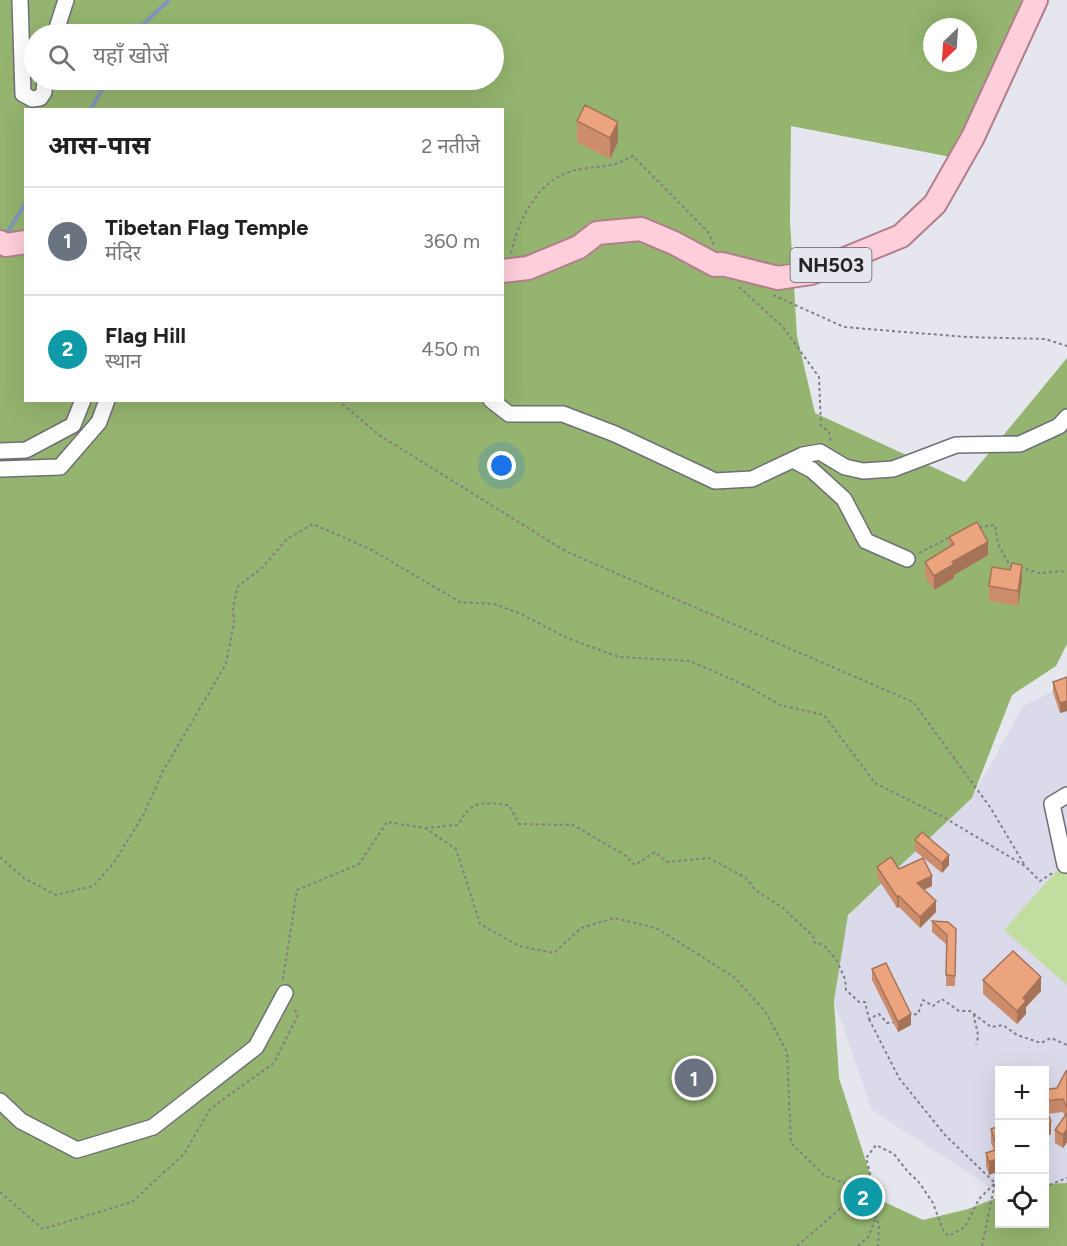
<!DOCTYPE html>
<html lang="hi">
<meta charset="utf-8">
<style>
:root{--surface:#fff;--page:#f2f2f2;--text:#202124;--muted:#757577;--line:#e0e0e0;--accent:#187ca7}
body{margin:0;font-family:Figtree,"Noto Sans Devanagari",sans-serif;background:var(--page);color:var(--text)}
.controls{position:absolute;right:18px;bottom:18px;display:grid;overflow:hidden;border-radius:0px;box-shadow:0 6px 24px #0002}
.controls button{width:54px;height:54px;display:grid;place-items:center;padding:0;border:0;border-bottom:2px solid var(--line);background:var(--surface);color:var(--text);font:30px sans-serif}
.compass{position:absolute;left:923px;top:18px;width:54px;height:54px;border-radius:50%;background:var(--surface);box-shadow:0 6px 24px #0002;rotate:205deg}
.you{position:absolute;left:502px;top:466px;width:21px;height:21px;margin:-15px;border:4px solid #fff;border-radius:50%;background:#1a73e8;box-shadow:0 0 0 9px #1a73e833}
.badge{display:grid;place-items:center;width:39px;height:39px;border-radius:50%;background:var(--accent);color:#fff;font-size:20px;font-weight:700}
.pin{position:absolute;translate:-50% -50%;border:3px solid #fff;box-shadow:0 2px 6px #0006}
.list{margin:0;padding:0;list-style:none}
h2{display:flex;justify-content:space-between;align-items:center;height:78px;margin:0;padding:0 24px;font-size:26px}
h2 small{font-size:20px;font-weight:400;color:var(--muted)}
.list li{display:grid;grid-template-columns:39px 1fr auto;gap:18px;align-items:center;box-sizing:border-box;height:108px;padding:0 24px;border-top:2px solid var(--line)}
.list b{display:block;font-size:22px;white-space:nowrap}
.list p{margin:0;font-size:20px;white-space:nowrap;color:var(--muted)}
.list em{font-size:20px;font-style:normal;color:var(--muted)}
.icon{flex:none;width:33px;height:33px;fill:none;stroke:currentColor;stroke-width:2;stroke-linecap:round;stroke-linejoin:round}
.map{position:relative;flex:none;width:1067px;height:1246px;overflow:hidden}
.search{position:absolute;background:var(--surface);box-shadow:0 6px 24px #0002;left:24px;top:24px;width:480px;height:66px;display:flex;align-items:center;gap:15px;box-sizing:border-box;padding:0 21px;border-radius:33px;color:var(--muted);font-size:22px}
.panel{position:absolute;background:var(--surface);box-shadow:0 6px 24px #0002;left:24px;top:108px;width:480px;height:294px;border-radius:0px}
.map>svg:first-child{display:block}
.built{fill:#dbdaeb}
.green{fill:#c1dda0}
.forest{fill:#95b46f;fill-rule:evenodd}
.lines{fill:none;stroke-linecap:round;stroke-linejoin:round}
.stream{stroke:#8196bc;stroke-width:4}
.street-casing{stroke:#6f6f77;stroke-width:18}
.primary-casing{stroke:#b17e8c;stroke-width:26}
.path{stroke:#7f7f86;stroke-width:2;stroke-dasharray:3 3;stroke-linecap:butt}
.street{stroke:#fff;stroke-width:15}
.primary{stroke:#feceda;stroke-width:22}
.wall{fill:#cb8d6c}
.shaded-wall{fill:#a57358}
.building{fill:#eca47e;stroke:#a57358;stroke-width:1.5}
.labels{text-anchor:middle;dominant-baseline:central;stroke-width:6;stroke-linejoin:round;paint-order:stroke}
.shield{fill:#e6e6ef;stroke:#5e5e64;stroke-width:1.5}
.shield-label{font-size:20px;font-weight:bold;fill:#242428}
</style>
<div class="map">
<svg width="1067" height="1246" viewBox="0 0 1067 1246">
<rect width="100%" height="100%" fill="#e6e6ef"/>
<path class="built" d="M1067,684V1246L1045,1223L1044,1070H1000L999,1193L872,1110L834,1001L848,915L972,798L1023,706Z"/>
<path class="green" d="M1066,860L1067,861V985L1004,930Z"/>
<path class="forest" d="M0,0H1027L956,158L791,126L790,221L797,336L815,413L965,482L1067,358V644L1056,666L1012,695L972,798L848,915L834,1001L839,1078L878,1199L923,1220L968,1209L999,1197L1000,1224H1044L1045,1184L1067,1183V1246H0ZM932,27H968V63H932ZM34,34H494V80H34ZM26,110H502V400H26Z"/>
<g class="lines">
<path class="stream" d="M133,34L169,0
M90,110L108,80
M5,236L26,203"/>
<g class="street-casing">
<path id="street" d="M20,0L23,94L32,99L40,98L44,92L45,80
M55,34L66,0
M491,400L509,414H563L615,434L715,481L752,479L803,455L820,452L845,467L863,471L893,469L956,445L1020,444L1059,426L1067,417
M0,451L26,450L73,425L83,400
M793,460L812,470L844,499L866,541L907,559
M0,469L60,467L99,422L107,400
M1065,865L1052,804L1067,795
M0,1101L21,1121L77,1150L153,1127L256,1047L285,993"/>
</g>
<g class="primary-casing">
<path id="primary" d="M0,242L6,245L26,242
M502,271L528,268L579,247L597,233L641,229L674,243L715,265L722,264L778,278L811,273L901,236L935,204L973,137L1036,0"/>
</g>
<path class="path" d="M511,253C518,222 536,183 569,172C584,167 600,168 615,164C621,162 627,159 633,156L708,232L714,245
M739,287L783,327L819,377L821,426L829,432L831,443
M773,295L844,327L966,337L1045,339L1067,346
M338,400L379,435L565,551L913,702L990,807L1024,864
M979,527L995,525L998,544L1009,564L1014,565
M919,553L952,536
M1020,567L1038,573L1067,571
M425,828L458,825C473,798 481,803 509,805L519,824L573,825L626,856L635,865L655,852L667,862L709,858L746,878L755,890L783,908L813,936L814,942L824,945L837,961L845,979L846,990L859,1002H865L869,1019L879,1014L887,1023L896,1022
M0,857L24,878L56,895L93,886L113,864L144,814L163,771L226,664L234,622L233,607L238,586L261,569L287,539L313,524L370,549L460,602L494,604L519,613L567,638L619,657L690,661L749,687L780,705L824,715L875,783L945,818L1025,866L1040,881L1054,872
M283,979L297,890L359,864L387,822L425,828L456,849L480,924L519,946L554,953L581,928L614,918L656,928L734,977L765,1011L787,1052L791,1143L824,1175L862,1190L879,1224L878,1246
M974,1014C974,1025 981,1033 976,1044
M908,1015L918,1014L923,1000L933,1006L942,999L959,1011H970L991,1027L1003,1025L1017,1035L1041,1043L1051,1038L1067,1045
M869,1019L899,1078L945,1135L995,1183L982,1246
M1044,1187L1067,1178
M0,1192L43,1229L132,1202L184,1154L210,1109L274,1063L298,1015L293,1007
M797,1246L862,1190L873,1184L866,1158L876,1145L894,1154L908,1172L918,1181L933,1203L943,1230L949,1236L965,1227L979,1199L995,1183L1000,1185
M858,1246L869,1236L876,1216"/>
<use href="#street" class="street"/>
<use href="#primary" class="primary"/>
</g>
<path class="wall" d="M577,121L618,142L610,159L577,142Z
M949,537L988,555L954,575V578L934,590L925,576V562L949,547Z
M1022,580L1018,606L989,601V586Z
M1067,677V711L1060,713L1053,692V682Z
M915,840L949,865L942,873L915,851Z
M877,867L932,886L924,890L936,912L920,928L899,907L897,908L877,877Z
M932,921L956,940L955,986H946L947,945L932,932Z
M872,969L911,1025L898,1032L872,980Z
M983,980L1041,991L1026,1007V1014L1017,1024L983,994Z
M1067,1072V1142L1063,1148L1055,1143V1130L1065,1116L1063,1112L1048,1114L1051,1134L1044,1139V1101L1057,1088Z
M999,1126V1171L989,1175L986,1166V1153L994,1151L991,1142V1129Z"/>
<path class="shaded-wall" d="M618,122V142L610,159V138Z
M988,542V555L954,575V578L934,590V576L952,562Z
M1022,565V580L1018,606V591Z
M1067,701V711L1060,713V703Z
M949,855V865L942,873V863Z
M932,876V886L917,893V883Z
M899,896V907L897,908V897Z
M936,901V912L920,928V917Z
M1041,977V991L1026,1007V1014L1017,1024V1011L1023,998Z
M911,1014V1025L898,1032V1022Z
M1051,1121V1134L1044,1139V1125Z
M1067,1129V1142L1063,1148V1135Z
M999,1158V1171L989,1175V1162Z"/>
<path class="building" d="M585,105L618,122L610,138L577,121Z
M977,522L988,542L952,562L954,564L934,576L925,562L954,544L949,537Z
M1012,563L1022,565L1018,591L989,586L992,567L1010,570Z
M1067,677V701L1060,703L1053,682Z
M922,832L949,855L942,863L915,840Z
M891,857L899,869L923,858L932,876L917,883L936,901L920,917L899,896L897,897L877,867Z
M932,921L948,922L956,929L955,976L946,975L947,935Z
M1013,951L1041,977L1023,998L1026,1001L1017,1011L983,980Z
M886,963L911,1014L898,1022L872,969Z
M1066,1071L1067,1072V1108L1063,1099L1044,1101V1090L1057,1088Z
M1044,1105L1051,1121L1044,1125Z
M1067,1113V1129L1063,1135L1055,1130Z
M999,1126V1158L989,1162L986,1153L998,1149L991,1129Z"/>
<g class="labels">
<rect class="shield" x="790.5" y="248" width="81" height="34" rx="4.5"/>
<g class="shield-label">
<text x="831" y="265">NH503</text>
</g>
</g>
</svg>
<div class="controls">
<button>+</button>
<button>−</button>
<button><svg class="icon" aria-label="locate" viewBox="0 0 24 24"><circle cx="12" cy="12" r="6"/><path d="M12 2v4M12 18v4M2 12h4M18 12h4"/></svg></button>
</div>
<svg class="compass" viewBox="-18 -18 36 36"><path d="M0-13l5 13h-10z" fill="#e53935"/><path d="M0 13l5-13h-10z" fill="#757577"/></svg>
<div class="you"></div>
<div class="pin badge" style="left:694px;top:1078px;background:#6b7280">1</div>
<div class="pin badge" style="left:863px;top:1197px;background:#0f9aa8">2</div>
<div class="search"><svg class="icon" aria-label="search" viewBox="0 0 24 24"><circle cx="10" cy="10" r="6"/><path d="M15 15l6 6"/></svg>यहाँ खोजें</div>
<section class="panel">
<h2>आस-पास<small>2 नतीजे</small></h2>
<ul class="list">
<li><span class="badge" style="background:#6b7280">1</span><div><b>Tibetan Flag Temple</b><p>मंदिर</p></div><em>360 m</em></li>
<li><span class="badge" style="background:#0f9aa8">2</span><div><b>Flag Hill</b><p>स्थान</p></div><em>450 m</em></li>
</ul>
</section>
</div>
